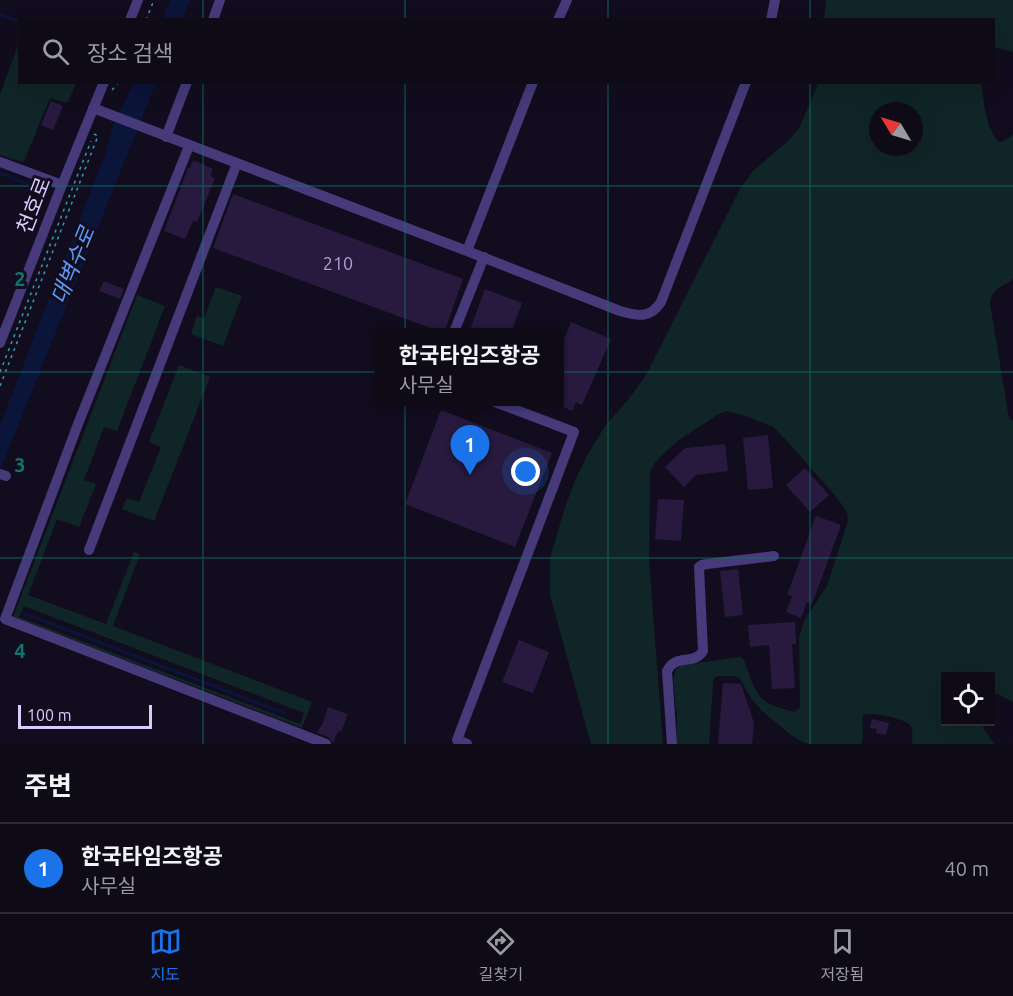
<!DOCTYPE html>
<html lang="ko">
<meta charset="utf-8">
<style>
:root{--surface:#0e0a16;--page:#1c1823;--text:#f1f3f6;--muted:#9b9aa1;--line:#2e2b35;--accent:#1a73e8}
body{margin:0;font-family:Ubuntu,"Noto Sans KR",sans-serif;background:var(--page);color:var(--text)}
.controls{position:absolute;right:18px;bottom:18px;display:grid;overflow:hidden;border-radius:0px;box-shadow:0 6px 24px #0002}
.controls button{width:54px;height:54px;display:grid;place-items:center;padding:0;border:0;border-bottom:2px solid var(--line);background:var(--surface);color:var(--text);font:30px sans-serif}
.compass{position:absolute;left:869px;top:102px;width:54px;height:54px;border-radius:50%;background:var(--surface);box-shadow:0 6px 24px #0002;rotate:308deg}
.scale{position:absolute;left:18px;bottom:15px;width:134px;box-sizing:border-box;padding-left:6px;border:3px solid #d9ccfd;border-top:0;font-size:16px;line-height:21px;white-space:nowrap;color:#d9ccfd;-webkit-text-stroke:4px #120d1e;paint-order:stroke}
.you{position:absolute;left:526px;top:472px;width:21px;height:21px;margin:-15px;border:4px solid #fff;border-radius:50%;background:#1a73e8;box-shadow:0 0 0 9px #1a73e833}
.badge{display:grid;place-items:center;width:39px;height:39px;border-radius:50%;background:var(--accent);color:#fff;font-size:20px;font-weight:700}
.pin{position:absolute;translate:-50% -50px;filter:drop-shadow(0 2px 3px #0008)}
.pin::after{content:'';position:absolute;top:32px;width:21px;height:18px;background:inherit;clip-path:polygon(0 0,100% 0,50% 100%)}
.popup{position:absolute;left:375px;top:328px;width:189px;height:78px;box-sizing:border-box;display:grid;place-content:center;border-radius:0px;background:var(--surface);filter:drop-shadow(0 2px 4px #0005);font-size:20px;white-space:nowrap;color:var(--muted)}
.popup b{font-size:22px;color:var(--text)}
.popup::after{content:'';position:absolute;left:50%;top:100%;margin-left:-12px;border:12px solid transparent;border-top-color:var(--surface)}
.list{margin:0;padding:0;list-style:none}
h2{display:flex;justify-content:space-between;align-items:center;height:78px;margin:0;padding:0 24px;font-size:26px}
h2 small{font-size:20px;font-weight:400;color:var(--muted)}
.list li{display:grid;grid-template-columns:39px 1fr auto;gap:18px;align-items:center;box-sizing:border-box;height:90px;padding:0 24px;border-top:2px solid var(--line)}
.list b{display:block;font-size:22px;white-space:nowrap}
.list p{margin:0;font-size:20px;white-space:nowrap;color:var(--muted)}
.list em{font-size:20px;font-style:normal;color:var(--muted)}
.icon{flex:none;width:33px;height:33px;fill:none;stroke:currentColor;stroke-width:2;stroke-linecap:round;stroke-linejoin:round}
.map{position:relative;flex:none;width:1013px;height:744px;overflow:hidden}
.search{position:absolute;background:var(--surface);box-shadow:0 6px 24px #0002;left:18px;right:18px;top:18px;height:66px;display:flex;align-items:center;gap:15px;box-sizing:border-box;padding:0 21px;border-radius:0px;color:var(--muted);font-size:22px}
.sheet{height:168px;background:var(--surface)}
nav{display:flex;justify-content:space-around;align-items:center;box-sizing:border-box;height:84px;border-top:2px solid var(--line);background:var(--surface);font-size:16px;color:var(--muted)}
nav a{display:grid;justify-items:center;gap:3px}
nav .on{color:var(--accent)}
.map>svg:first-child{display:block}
.green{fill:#102527;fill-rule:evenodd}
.water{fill:#0b1439}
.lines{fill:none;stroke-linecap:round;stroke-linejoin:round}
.stream{stroke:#0b1439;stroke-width:3}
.building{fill:#271a3e}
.path{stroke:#329fab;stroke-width:1.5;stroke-dasharray:3 4.5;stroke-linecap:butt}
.minor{stroke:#463a7b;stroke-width:10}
.grid{fill:none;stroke:#0f766e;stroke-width:1.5;stroke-opacity:0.55}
.labels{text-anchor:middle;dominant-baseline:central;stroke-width:6;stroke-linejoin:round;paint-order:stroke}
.number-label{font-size:18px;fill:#aca0cd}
.street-label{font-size:21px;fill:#d9ccfd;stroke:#120d1e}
.water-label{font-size:22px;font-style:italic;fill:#5e99f8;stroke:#120d1e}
.grid-label{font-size:20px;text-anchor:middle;font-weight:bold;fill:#0f766e;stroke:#120d1e;stroke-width:6;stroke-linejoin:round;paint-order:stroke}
</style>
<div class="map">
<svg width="1013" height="744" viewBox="0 0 1013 744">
<rect width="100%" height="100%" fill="#120d1e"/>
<path class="green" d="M826,0H1013V52L994,47V20L824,19Z
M19,43L20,82L77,83L67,103L50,98L24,161L22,162L0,155V94Z
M818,83H981C984,101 985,126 998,141L1002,142L1013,135V279C1002,287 992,288 990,303L1008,413L1010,419L1013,421V702L997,694H991L990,676H946V722H981L984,729L994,744H912C912,738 914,730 910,725C904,718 871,712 863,715C861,726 865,734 861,744H810L805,743L792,736L761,710L751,698L740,679L734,676H718L714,678L713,683L709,744H677V718L673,680L676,669L682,665L740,657L744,660C750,675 754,697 770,704C778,708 786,709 794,712L800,708L799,637L805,619L827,586L848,521L847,512L838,499L789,443L773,427L746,416L726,411L717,415L679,440L662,455L654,464L650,472L649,561L663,744H591L550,595V558L566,504L577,476L588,454L605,426L628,400L646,375L741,187L754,170L788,141L799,128L813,96ZM878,111H914V147H878Z
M216,287L242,296L223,346L191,334L197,316L204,318Z
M137,295L165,306L117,431L104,427L84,480L96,484L79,527L57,519L28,595L106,624L134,552L140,554L113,626L312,702L302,728L13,617ZM24,606L304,713L300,724L19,617Z
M179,365L210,377L154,521L122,509L127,498L139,502L161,447L149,442Z"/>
<path class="water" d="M170,0H190L182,19H162Z
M135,83H156L0,471V425L106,152C111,127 122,105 135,83Z"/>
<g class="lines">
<path class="stream" d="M0,14L20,22
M0,173L42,190
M23,613L284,713"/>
</g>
<path class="building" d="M51,101L63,106L53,130L41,125Z
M193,160L213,169L210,176L215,178L197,222L193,221L185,239L164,231L188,168H190Z
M233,194L463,279L444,333L213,248Z
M104,281L124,289L120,299L99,291Z
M485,289L522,303L511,333H469Z
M571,322L611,339L582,405L576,402L572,411L560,405V348Z
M441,410L552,453L515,547L405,504Z
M768,435L773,488L748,490L743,438Z
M725,444L728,471L696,475L684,487L665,467L685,448Z
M805,468L829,495L810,512L786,485Z
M658,499L684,500L681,541L655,539Z
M816,516L841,525L812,604L807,602L801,618L786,612L792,596L787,595Z
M738,569L743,615L725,617L720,571Z
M795,622L796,644H792L795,688L772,689L769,645L750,647L748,625Z
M519,640L549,652L533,693L502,682Z
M723,683L741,684L754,723L752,744H718Z
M328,707L348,714L341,732L338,731L333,743L329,737L317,733L320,727H321Z
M872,719L889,723L886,735L876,733L877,729L870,728Z"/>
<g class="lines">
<path class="path" d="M146,20L154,0
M112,90L119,82
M0,372L91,141
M0,386L98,136L94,134"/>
<path class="minor" d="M130,20L138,0
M213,20L220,0
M558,20L567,0
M771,20L775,0
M93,108L467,251L620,311C637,316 650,319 661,302L746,82
M166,137L187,82
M189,146L78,424L5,619L326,744
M0,162L62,185
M467,251L533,82
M454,332L484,257
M0,343L62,185L104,82
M0,474L6,476
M89,550L237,163
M467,744L457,740L574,432L495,402
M672,744L667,671C675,653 694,666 703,651L699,567L702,565L707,564L774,556"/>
</g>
<path class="grid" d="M203,0V20M405,0V20M608,0V20M810,0V20M203,82V744M405,82V744M608,82V744M810,82V744M0,186H1013M0,372H1013M0,558H1013"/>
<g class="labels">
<g class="number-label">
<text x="338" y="263">210</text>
</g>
<g class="street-label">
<text transform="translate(33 205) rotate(-69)">천호로</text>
</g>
<g class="water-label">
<text transform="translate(72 265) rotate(-68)">대벽수로</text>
</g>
</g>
<g class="grid-label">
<text x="20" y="286">2</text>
<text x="20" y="472">3</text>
<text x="20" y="658">4</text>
</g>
</svg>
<div class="controls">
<button><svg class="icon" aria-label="locate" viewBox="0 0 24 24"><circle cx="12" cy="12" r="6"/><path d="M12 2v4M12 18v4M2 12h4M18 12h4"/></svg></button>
</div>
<svg class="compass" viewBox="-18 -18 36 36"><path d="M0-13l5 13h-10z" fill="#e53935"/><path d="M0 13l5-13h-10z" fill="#9b9aa1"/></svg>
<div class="scale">100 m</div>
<div class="you"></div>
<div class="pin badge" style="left:470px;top:475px">1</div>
<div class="popup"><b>한국타임즈항공</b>사무실</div>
<div class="search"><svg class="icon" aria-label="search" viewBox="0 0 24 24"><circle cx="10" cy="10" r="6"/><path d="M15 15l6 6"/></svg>장소 검색</div>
</div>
<section class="sheet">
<h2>주변<small></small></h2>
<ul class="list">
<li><span class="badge">1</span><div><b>한국타임즈항공</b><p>사무실</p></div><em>40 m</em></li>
</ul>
</section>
<nav>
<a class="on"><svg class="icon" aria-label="map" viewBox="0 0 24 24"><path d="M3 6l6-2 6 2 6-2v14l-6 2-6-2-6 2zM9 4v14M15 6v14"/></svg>지도</a>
<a><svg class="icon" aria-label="directions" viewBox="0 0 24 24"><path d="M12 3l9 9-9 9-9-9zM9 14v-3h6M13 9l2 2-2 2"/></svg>길찾기</a>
<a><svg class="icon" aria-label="saved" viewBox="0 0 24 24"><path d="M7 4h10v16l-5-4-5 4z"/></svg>저장됨</a>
</nav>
